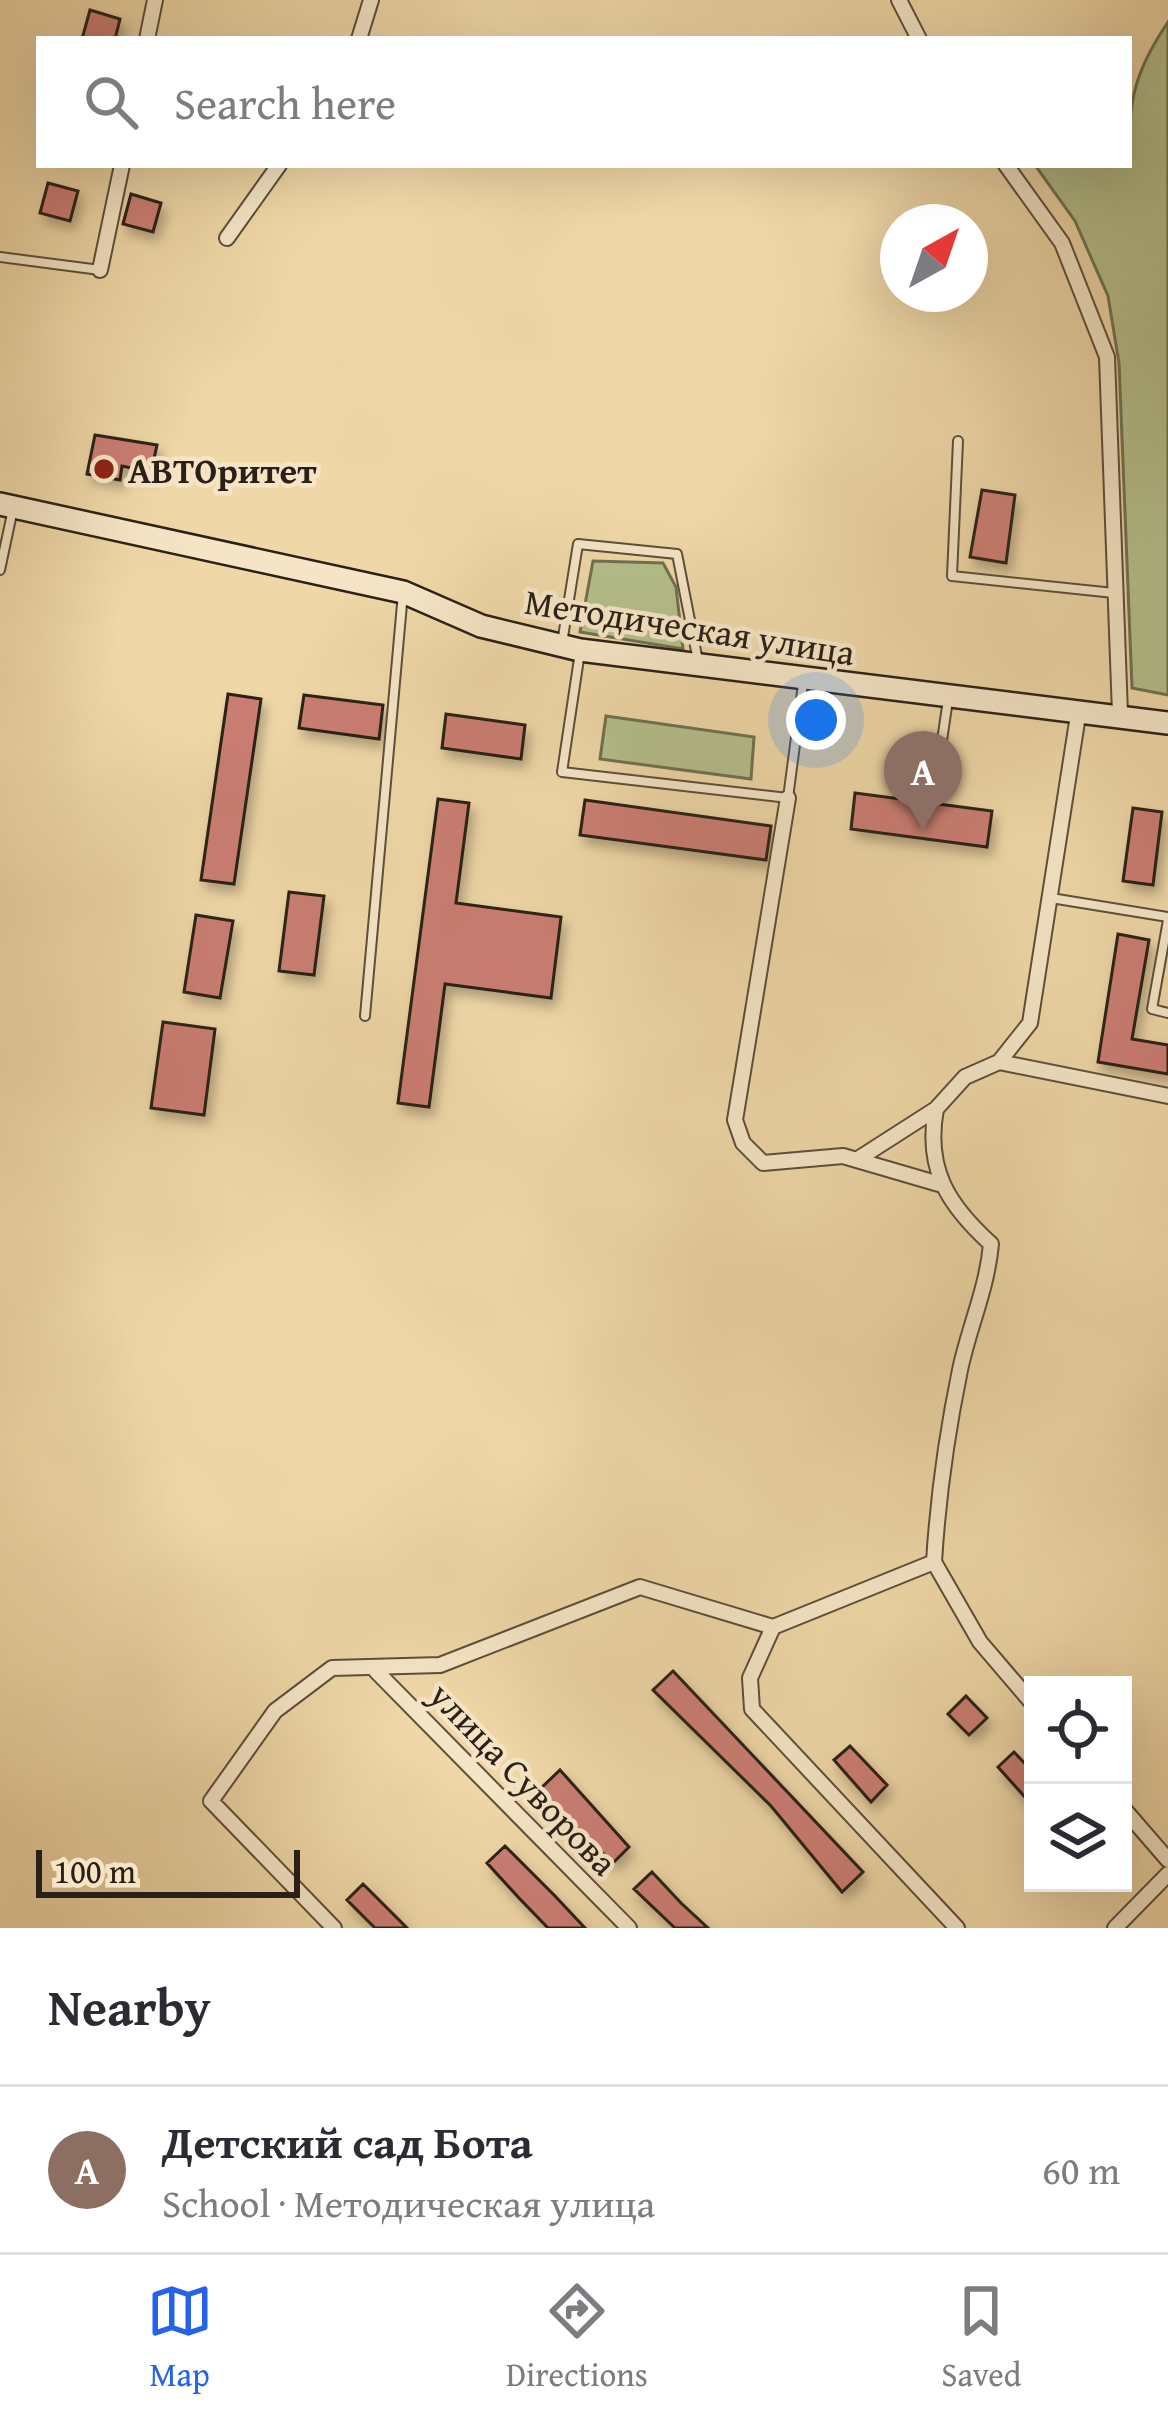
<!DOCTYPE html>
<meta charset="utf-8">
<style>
:root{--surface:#fff;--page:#f2f2f3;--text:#2b2b33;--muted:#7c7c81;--line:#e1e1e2;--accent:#2563eb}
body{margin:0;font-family:"Gentium Book Plus",serif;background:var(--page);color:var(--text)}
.controls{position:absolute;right:36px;bottom:36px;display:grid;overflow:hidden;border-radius:0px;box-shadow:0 12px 48px #0002}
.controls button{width:108px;height:108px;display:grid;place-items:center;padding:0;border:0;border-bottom:3px solid var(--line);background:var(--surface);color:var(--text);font:60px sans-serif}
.compass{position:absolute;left:880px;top:204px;width:108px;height:108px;border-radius:50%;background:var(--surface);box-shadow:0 12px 48px #0002;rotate:40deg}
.scale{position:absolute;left:36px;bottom:30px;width:264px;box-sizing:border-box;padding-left:12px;border:6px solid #2b2017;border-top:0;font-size:33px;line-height:42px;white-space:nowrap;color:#2b2017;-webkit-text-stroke:9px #f5e5c6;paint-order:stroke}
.you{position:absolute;left:816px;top:720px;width:42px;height:42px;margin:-30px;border:9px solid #fff;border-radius:50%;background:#1a73e8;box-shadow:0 0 0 18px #1a73e833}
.badge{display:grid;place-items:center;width:78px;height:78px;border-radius:50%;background:var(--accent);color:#fff;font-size:39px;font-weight:700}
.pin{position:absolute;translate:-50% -99px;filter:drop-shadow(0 3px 6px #0008)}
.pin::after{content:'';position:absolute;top:63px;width:42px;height:36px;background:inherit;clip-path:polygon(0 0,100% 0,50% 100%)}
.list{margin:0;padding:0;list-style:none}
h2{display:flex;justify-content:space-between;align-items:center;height:156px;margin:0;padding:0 48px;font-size:51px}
h2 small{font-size:39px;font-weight:400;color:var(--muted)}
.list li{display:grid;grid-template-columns:78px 1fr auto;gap:36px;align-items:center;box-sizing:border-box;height:168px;padding:0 48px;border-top:3px solid var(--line)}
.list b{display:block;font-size:45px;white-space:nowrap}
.list p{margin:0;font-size:39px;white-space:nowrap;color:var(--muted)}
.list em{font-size:39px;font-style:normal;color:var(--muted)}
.icon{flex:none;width:66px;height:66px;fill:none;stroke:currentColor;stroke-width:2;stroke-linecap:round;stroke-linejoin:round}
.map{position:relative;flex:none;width:1168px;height:1928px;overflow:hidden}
.search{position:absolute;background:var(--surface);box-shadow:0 12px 48px #0002;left:36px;right:36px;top:36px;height:132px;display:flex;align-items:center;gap:30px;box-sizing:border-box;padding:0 42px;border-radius:0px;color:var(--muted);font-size:45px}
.sheet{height:324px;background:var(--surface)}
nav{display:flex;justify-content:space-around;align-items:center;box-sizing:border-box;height:168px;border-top:3px solid var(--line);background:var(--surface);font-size:33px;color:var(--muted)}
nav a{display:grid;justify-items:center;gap:6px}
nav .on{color:var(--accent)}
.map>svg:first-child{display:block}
.green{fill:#b4bf8c;stroke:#707052;stroke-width:3}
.building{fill:#ca7d73;stroke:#2b2017;stroke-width:3;filter:url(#shadow)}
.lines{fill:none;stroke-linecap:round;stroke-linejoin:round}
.lane-casing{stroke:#5c4e3b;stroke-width:12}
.street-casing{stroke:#5c4e3b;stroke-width:18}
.secondary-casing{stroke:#2b2017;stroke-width:26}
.lane{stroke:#f5e5c6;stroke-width:8}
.street{stroke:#f5e5c6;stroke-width:14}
.secondary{stroke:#f5e5c6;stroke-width:21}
.poi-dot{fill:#8f2418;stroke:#f5e5c6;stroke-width:4.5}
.labels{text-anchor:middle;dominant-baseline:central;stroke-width:9;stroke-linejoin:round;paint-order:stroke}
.poi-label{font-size:36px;font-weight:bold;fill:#2b2017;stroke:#f5e5c6;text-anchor:start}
.street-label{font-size:36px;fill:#2b2017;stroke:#f5e5c6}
</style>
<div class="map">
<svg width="1168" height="1928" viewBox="0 0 1168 1928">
<defs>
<filter id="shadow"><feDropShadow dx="4.5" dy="8" stdDeviation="6" flood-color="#0004"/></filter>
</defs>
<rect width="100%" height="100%" fill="#efd7a7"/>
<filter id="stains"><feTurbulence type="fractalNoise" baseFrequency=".00167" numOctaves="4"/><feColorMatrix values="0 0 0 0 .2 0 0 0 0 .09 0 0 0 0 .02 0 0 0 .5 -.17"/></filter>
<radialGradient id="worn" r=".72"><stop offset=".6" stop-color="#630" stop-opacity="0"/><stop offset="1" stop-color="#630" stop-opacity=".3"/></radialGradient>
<path class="green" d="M1168,22V695L1132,688L1119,363L1108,296L1075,221L1035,165H1129C1129,102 1132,75 1168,22Z
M593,561L663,563L676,587L683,649L580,632Z
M606,716L754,737L751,779L600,759Z"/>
<path class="building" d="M90,10L120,19L115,39H82Z
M48,183L78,191L70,221L40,213Z
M131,194L161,203L153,232L123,224Z
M95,435L157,445L151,472L122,466L120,480L87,474Z
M982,490L1015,495L1006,563L970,557Z
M228,694L261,699L234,884L201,880Z
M304,695L383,705L379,739L299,728Z
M446,714L525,725L521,759L442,748Z
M855,793L992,811L987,847L851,829Z
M438,799L469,803L456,903L561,917L551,998L445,984L429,1107L398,1103Z
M585,800L771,826L766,860L580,835Z
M1133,808L1162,812L1153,885L1123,881Z
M289,892L324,896L314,975L279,971Z
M196,915L233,921L220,998L184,992Z
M1118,934L1149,940L1132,1039L1168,1045V1074L1098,1062Z
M163,1022L215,1029L204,1115L151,1108Z
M673,1671L863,1872L842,1892L771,1806L653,1690Z
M966,1696L987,1718L969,1735L948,1714Z
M850,1746L887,1785L871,1802L834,1760Z
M1014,1752L1033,1772V1806L998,1767Z
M560,1770L629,1847L613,1863L538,1791Z
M505,1846L555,1896L585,1928H548L519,1898L487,1863Z
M652,1872L681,1903L708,1928H675L634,1889Z
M363,1884L407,1928H375L347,1900Z"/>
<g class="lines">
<g class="lane-casing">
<path id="lane" d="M0,257L100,270
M958,441L952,576L1114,593
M0,570L13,509
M562,643L578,544L677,554L698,661
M580,652L562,772L788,798L803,684
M941,747L948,700
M1051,898L1168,917
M1168,920L1152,1009L1168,1013
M365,1016L403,593"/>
</g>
<g class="street-casing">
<path id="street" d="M899,0L919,39
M147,39L155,0
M359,39L371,0
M1006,165L1062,243L1107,357L1120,714
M227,238L279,165
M100,270L122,165
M788,798L735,1120L743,1143L763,1163L843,1156L939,1184
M999,1062L1168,1096
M858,1159L936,1109L965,1077L999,1062L1030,1023L1079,709
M934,1562C938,1497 947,1433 960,1370C969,1327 987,1289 991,1244C948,1205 925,1169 936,1109
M934,1562L980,1642L1033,1704
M773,1627L750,1678L752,1709L957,1928
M376,1671L629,1928
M1123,1808L1168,1860
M334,1928L211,1801L275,1711L332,1668L440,1665L640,1587L773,1627L934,1562
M1115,1928L1168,1874"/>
</g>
<g class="secondary-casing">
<path id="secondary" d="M0,504L403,592L481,626L580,650L1168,723"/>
</g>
<use href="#lane" class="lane"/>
<use href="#street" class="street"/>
<use href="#secondary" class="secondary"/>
</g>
<circle class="poi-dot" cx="104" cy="469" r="12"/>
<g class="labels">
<g class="poi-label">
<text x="128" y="469">АВТОритет</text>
</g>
<g class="street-label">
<text transform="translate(690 626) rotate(9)">Методическая улица</text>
<text transform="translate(524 1778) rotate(46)">улица Суворова</text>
</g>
</g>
<rect width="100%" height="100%" filter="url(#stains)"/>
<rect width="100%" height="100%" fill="url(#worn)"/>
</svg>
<div class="controls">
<button><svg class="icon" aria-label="locate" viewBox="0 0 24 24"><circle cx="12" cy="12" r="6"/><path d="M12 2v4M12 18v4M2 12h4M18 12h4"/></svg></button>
<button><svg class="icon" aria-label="layers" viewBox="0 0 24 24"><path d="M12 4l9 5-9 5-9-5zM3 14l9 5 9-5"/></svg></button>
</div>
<svg class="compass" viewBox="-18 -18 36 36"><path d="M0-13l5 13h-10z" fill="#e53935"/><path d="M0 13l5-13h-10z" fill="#7c7c81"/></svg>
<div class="scale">100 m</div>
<div class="you"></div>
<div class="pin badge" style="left:923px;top:830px;background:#8d6e63">A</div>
<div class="search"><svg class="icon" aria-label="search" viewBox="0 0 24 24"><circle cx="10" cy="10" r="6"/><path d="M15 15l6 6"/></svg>Search here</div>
</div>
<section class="sheet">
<h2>Nearby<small></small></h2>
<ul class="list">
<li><span class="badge" style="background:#8d6e63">A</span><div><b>Детский сад Бота</b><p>School · Методическая улица</p></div><em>60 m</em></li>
</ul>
</section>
<nav>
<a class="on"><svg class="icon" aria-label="map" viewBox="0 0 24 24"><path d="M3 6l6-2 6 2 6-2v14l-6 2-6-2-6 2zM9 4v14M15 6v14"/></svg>Map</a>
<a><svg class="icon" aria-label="directions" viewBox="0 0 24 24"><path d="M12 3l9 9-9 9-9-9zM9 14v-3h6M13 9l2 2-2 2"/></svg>Directions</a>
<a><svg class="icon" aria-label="saved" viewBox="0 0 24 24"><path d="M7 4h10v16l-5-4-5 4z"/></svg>Saved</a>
</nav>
